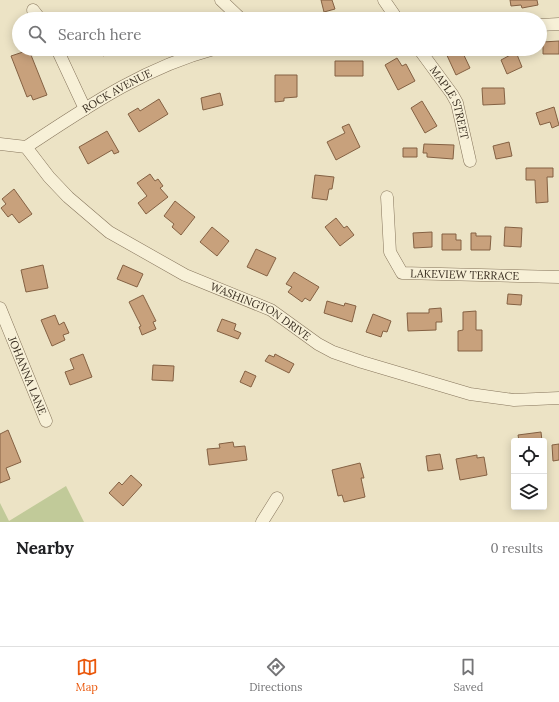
<!DOCTYPE html>
<style>
:root{--surface:#fff;--page:#f6f6f6;--text:#202124;--muted:#757577;--line:#e0e0e0;--accent:#ea580c}
body{margin:0;font-family:Lora,serif;background:var(--page);color:var(--text)}
.controls{position:absolute;right:12px;bottom:12px;display:grid;overflow:hidden;border-radius:4px;box-shadow:0 2px 10px #0003}
.controls button{width:36px;height:36px;display:grid;place-items:center;padding:0;border:0;border-bottom:1px solid var(--line);background:var(--surface);color:var(--text);font:20px sans-serif}
.list{margin:0;padding:0;list-style:none}
h2{display:flex;justify-content:space-between;align-items:center;height:52px;margin:0;padding:0 16px;font-size:17px}
h2 small{font-size:13px;font-weight:400;color:var(--muted)}
.icon{flex:none;width:22px;height:22px;fill:none;stroke:currentColor;stroke-width:2;stroke-linecap:round;stroke-linejoin:round}
.map{position:relative;flex:none;width:559px;height:522px;overflow:hidden}
.search{position:absolute;background:var(--surface);box-shadow:0 2px 10px #0003;left:12px;right:12px;top:12px;height:44px;display:flex;align-items:center;gap:10px;box-sizing:border-box;padding:0 14px;border-radius:22px;color:var(--muted);font-size:15px}
.sheet{height:124px;background:var(--surface)}
nav{display:flex;justify-content:space-around;align-items:center;box-sizing:border-box;height:56px;border-top:1px solid var(--line);background:var(--surface);font-size:11px;color:var(--muted)}
nav a{display:grid;justify-items:center;gap:2px}
nav .on{color:var(--accent)}
.map>svg:first-child{display:block}
.green{fill:#c1ca99}
.building{fill:#c8a17c;stroke:#846143}
.lines{fill:none;stroke-linecap:round;stroke-linejoin:round}
.street-casing{stroke:#86755c;stroke-width:13}
.street{stroke:#f7f0d7;stroke-width:12}
.labels{text-anchor:middle;dominant-baseline:central;stroke-width:3;stroke-linejoin:round;paint-order:stroke}
.street-label{font-size:11px;fill:#372c1f;stroke:#f4edd4}
</style>
<div class="map">
<svg width="559" height="522" viewBox="0 0 559 522">
<rect width="100%" height="100%" fill="#ece3c5"/>
<path class="green" d="M66,486L84,522H0V503L9,521Z"/>
<path class="building" d="M321,0H332L335,9L324,12Z
M510,0H537L538,5L522,8L521,5L511,6Z
M559,41V54H543V42Z
M99,49H115L103,56Z
M444,49H461L470,68L456,75Z
M29,50L47,95L33,100L31,95L27,97L11,56Z
M516,52L522,67L507,74L501,60Z
M397,58L402,66L406,64L415,81L398,90L385,65Z
M335,61H363V76H335Z
M275,75H297V97L284,98V101L275,102Z
M482,88H504L505,104L483,105Z
M220,93L223,105L203,110L201,98Z
M159,99L168,114L139,132L128,114L138,108L140,111Z
M422,101L437,126L425,133L411,108Z
M554,107L559,125L552,128L550,122L540,125L536,113Z
M349,124L360,147L336,160L327,142L345,133L342,127Z
M107,131L119,152L114,154L112,150L88,164L79,147Z
M509,142L512,156L496,159L493,146Z
M424,144L454,145L453,159L427,157V153H423Z
M403,148H417V157H403Z
M526,168H553V177H547L548,202L536,203L535,180H526Z
M150,174L155,181L158,179L163,186L160,188L168,197L146,214L138,203L147,196L137,183Z
M315,175L334,177L332,189H329L327,200L312,198Z
M14,189L32,214L19,223L12,214L8,217L1,208L6,204L2,199Z
M175,201L195,217L181,235L172,227L174,224L164,216Z
M336,218L344,228L347,226L354,235L340,246L325,227Z
M212,227L229,241L217,256L200,242Z
M505,227L522,228L521,247L504,246Z
M432,232V247L414,248L413,233Z
M471,233H476V236H491L490,250H471Z
M442,234H456V240H461V250H442Z
M256,249L276,258L267,276L247,267Z
M43,265L48,288L26,292L21,270Z
M123,265L143,274L137,287L117,279Z
M294,272L319,287L310,301L305,298L302,302L288,292L292,287L286,284Z
M508,294L522,295L521,305L507,304Z
M143,295L156,321L153,322L156,329L142,335L139,327L141,326L129,302Z
M327,301L344,306L345,303L356,306L352,322L324,313Z
M441,308L442,322H436V330L408,331L407,313H429V309Z
M476,311V330H482V351H458V331L463,330V312Z
M373,314L391,321L387,332L383,331L381,337L366,332Z
M55,315L59,325L64,322L69,333L63,335L65,340L52,346L41,320Z
M222,319L236,324L234,330L241,333L238,339L217,331Z
M83,354L92,377L70,385L65,372L74,369L70,359Z
M275,354L294,364L289,373L265,361L269,355L274,357Z
M153,365L174,366L173,381L152,380Z
M245,371L256,376L251,387L240,382Z
M8,430L21,462L6,468L10,479L0,483V434Z
M541,432L542,441H519L518,435Z
M233,442L234,447L245,446L247,460L209,465L207,449L220,448L219,444Z
M559,444V460L553,461L552,445Z
M440,454L443,469L428,471L426,456Z
M477,455V458L484,457L487,475L460,480L456,459Z
M360,463L364,478H361L365,497L344,502L342,495L338,496L332,470Z
M131,475L142,485L123,506L109,493L119,482L122,485Z"/>
<g class="lines">
<g class="street-casing">
<g id="street">
<path d="M221,0L241,19"/>
<path d="M384,0L397,19"/>
<path d="M33,10L40,19"/>
<path d="M540,25L559,24"/>
<path d="M57,49L85,109"/>
<path id="s1" d="M419,49L452,94L457,103L470,161"/>
<path id="s2" d="M0,144L26,147L49,177L68,197L109,232L185,275L271,310L318,344L333,352L362,362L470,394L514,400L559,398"/>
<path id="s3" d="M26,147C87,107 143,68 214,49"/>
<path id="s4" d="M387,197L390,252L402,273L559,277"/>
<path id="s5" d="M0,308L46,421"/>
<path d="M262,522L277,498"/>
</g>
</g>
<use href="#street" class="street"/>
</g>
<g class="labels">
<g class="street-label">
<text stroke="none"><textPath href="#s3" startOffset="107">ROCK AVENUE</textPath></text>
<text stroke="none"><textPath href="#s1" startOffset="63">MAPLE STREET</textPath></text>
<text stroke="none"><textPath href="#s4" startOffset="142">LAKEVIEW TERRACE</textPath></text>
<text stroke="none"><textPath href="#s2" startOffset="317">WASHINGTON DRIVE</textPath></text>
<text stroke="none"><textPath href="#s5" startOffset="73">JOHANNA LANE</textPath></text>
</g>
</g>
</svg>
<div class="controls">
<button><svg class="icon" aria-label="locate" viewBox="0 0 24 24"><circle cx="12" cy="12" r="6"/><path d="M12 2v4M12 18v4M2 12h4M18 12h4"/></svg></button>
<button><svg class="icon" aria-label="layers" viewBox="0 0 24 24"><path d="M12 4l9 5-9 5-9-5zM3 14l9 5 9-5"/></svg></button>
</div>
<div class="search"><svg class="icon" aria-label="search" viewBox="0 0 24 24"><circle cx="10" cy="10" r="6"/><path d="M15 15l6 6"/></svg>Search here</div>
</div>
<section class="sheet">
<h2>Nearby<small>0 results</small></h2>
<ul class="list">
</ul>
</section>
<nav>
<a class="on"><svg class="icon" aria-label="map" viewBox="0 0 24 24"><path d="M3 6l6-2 6 2 6-2v14l-6 2-6-2-6 2zM9 4v14M15 6v14"/></svg>Map</a>
<a><svg class="icon" aria-label="directions" viewBox="0 0 24 24"><path d="M12 3l9 9-9 9-9-9zM9 14v-3h6M13 9l2 2-2 2"/></svg>Directions</a>
<a><svg class="icon" aria-label="saved" viewBox="0 0 24 24"><path d="M7 4h10v16l-5-4-5 4z"/></svg>Saved</a>
</nav>
